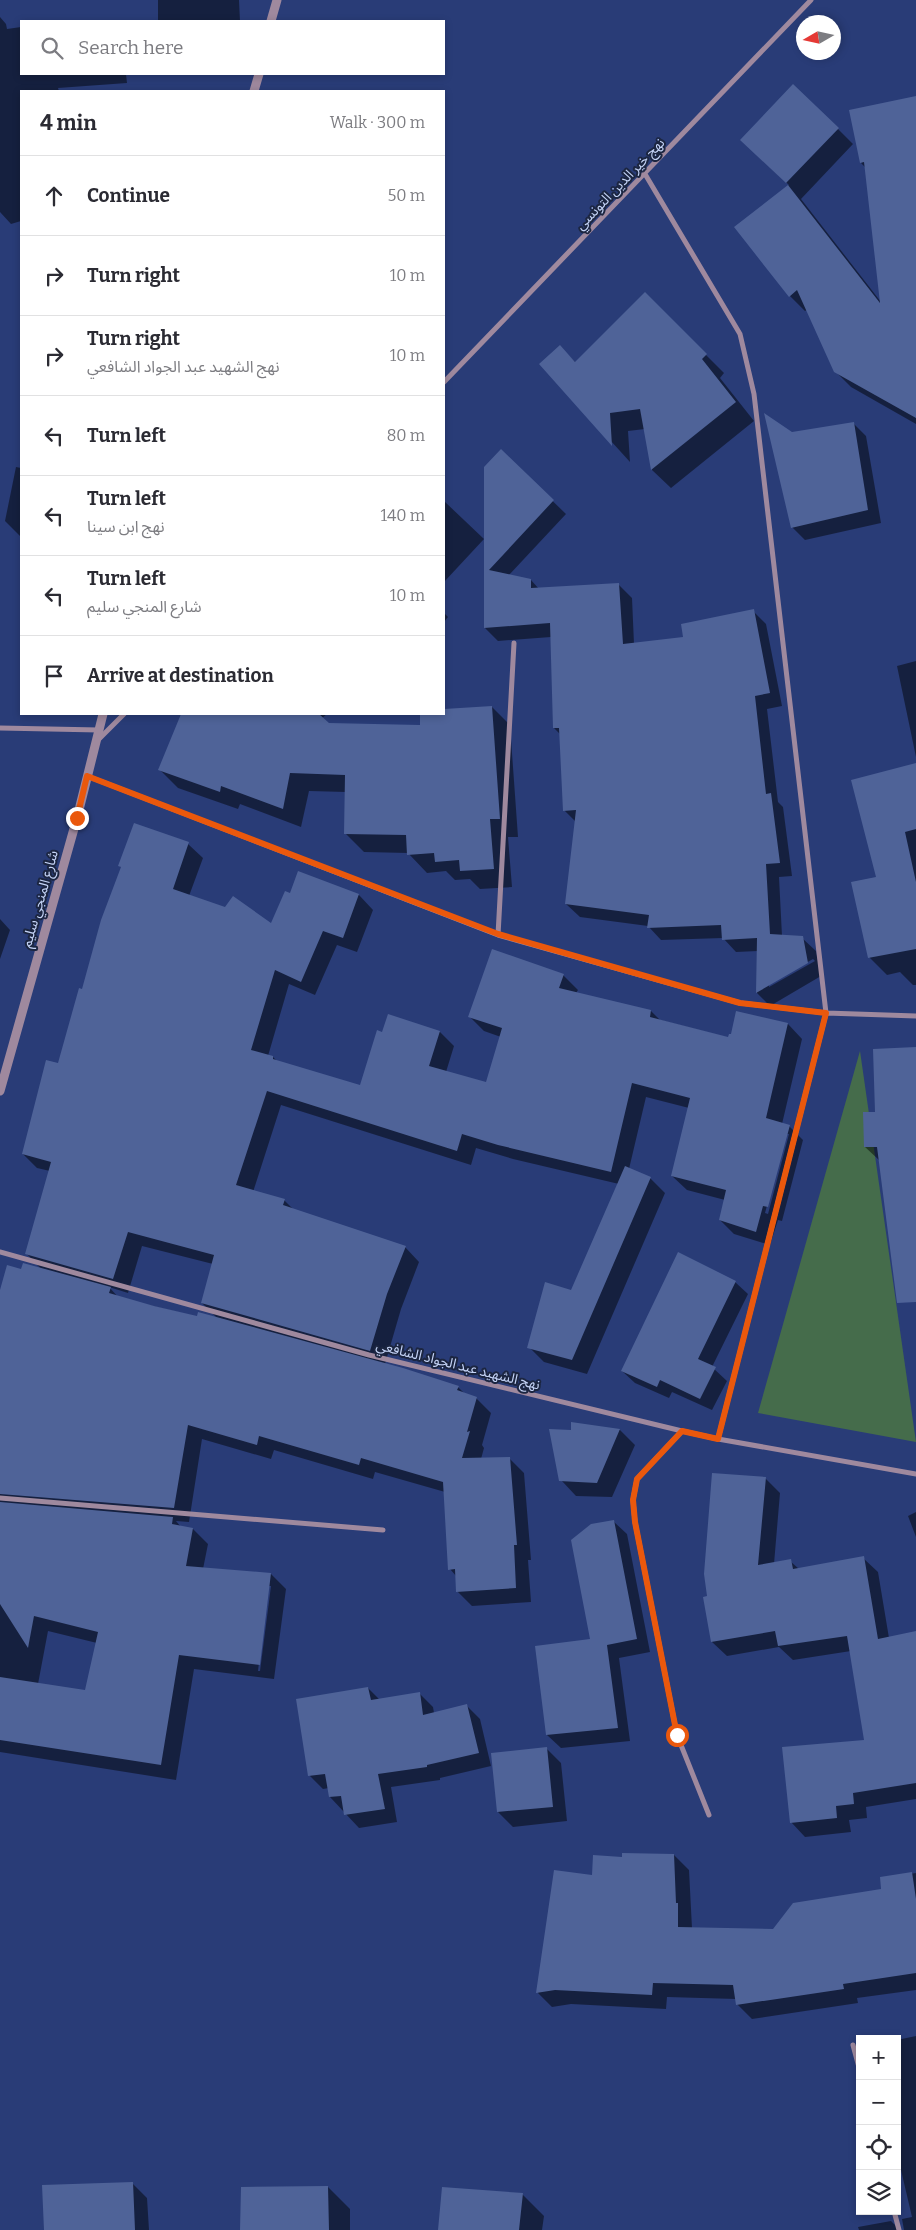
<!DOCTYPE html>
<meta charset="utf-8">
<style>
:root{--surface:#fff;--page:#f2f2f3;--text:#2b2b33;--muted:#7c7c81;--line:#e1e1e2}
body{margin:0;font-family:Bitter,"Noto Sans Arabic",serif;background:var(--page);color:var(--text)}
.controls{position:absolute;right:15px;bottom:15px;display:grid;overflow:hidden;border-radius:0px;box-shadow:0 2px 8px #0003}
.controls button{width:45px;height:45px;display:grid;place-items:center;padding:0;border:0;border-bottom:1px solid var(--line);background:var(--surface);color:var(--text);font:25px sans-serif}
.compass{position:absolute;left:796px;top:15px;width:45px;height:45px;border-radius:50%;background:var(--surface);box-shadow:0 2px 8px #0003;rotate:261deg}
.stop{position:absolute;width:15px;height:15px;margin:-11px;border:4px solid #ea580c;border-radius:50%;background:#fff}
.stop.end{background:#ea580c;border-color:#fff;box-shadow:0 1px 5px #0008}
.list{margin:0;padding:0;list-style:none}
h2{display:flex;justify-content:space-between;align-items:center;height:65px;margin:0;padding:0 20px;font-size:21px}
h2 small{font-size:16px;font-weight:400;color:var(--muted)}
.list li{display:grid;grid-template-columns:32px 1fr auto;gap:15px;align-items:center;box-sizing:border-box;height:80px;padding:0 20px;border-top:1px solid var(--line)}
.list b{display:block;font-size:19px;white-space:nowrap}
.list p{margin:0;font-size:16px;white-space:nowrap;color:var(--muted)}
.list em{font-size:16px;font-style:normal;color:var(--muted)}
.icon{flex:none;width:28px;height:28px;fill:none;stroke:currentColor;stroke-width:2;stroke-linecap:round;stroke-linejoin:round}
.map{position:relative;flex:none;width:916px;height:2230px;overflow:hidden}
.search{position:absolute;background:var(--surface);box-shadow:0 2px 8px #0003;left:20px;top:20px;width:425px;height:55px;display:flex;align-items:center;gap:12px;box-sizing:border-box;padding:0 18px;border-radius:0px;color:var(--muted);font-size:19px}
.panel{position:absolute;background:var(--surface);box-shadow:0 2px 8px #0003;left:20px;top:90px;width:425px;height:625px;border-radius:0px}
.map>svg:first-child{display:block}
.green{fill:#456c4b}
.shadow{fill:#0007;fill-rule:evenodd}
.building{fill:#4f6398}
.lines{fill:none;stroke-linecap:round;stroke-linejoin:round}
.minor{stroke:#9f899e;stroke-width:5}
.tertiary{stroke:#9f899e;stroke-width:9}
.route{stroke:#ea580c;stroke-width:6}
.labels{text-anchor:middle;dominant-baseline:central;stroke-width:4;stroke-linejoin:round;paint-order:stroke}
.street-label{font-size:14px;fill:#c5d4f7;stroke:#1c2641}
</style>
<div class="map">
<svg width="916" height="2230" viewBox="0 0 916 2230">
<rect width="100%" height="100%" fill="#293c77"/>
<path class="green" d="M860,1051L916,1442L758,1413Z"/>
<path class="shadow" d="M158,0H239L240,21H158Z
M0,17L6,24L7,29L21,27V74H126L127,83L58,88L59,91H21V221L11,224L0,212Z
M916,97V424L851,387L835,371L807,310L805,311L790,296L736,227L789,185L757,155L838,129L853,144L801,199L881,302L866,168L861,163Z
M645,294L724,373L720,378L754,421L671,488L652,470L645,429L628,431L630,462L541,364L560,347L576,363Z
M853,423L866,436L881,523L805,540L792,527V433Z
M501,451L566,514L509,575L531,580L539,589L619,585L632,598L634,644L685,638L753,611L766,624L782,706L767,709L778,802L783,807L792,876L779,877L782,936L802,938L816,951L821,976L770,1006L757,993L758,951L736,952L723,938L661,940L648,926L580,917L566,904L576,822L564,810L560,734L554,728L551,637L498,641L485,628V467ZM813,959L815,961L769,987V984Z
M16,467L21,468V537L5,521Z
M444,501L484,539L444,582Z
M444,613L448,617L444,622Z
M916,661V757L897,666Z
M492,707L510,725L518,837H508L512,887L480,889L470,879L455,880L446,871L427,873L408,853L364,852L345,833L346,792L309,791L301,827L240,804L238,809L178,788L159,769L183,714H327L315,724L422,726L421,714H444V711Z
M916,764V985H913L900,972L887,975L870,958L853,883L877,878Z
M188,844L203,858L189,896L272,925L291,894L299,873L359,895L373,910L357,952L337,945L315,995L289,984L268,1056L273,1057L278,1062L361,1087L383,1034L440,1032L454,1046L446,1072L487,1084L501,1037L484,1031L470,1017L563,975L578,990L576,993L651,1011L660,1020L729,1038L788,1024L802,1039L782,1124L789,1126L803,1140L782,1221L778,1220L770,1245L734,1234L720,1220L725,1200L687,1190L672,1176L689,1108L646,1097L629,1169L650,1178L665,1193L587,1374L544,1362L529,1347L572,1291L619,1184L513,1159L476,1148L471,1165L281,1105L253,1192L284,1200L294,1210L405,1247L419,1262L401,1309L385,1364L458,1387L465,1394L476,1398L491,1413L482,1445L484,1448L481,1459L509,1458L524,1473L531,1560H528L531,1602L472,1606L457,1591L456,1576L450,1569L445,1492L375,1472L373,1479L274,1450L271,1459L202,1439L189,1522L176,1521L181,1527L193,1529L208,1544L203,1569L271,1574L286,1589L274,1679L194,1669L176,1780L0,1752V1295L22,1270H42L27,1254L50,1171L37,1168L23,1154L59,1065L122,868L120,866ZM786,1134H789L768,1214L765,1213ZM142,1246L213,1264L202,1303L217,1318L198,1317L119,1298L109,1287L128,1293ZM268,1586H271L260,1671H258ZM48,1631L97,1643L86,1692L38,1684Z
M0,919L10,930L0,959Z
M916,1048V1261L879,1160L865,1147L876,1113Z
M735,1282L748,1294L712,1367L727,1381L712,1410L672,1392L669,1398L635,1383L622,1371Z
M572,1423L620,1430L635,1445L612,1497L576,1496L561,1480L572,1431Z
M765,1478L780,1493L774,1564L790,1561L799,1569L863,1558L878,1572L889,1638L916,1632V1799L866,1807L867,1818L849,1820L851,1832L805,1837L791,1822L865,1741L851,1651L793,1660L779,1647L727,1656L712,1642L708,1597Z
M916,1512V1537L908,1516Z
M613,1521L627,1534L650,1652L619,1658L630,1741L561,1748L547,1735L592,1640Z
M368,1688L380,1700L419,1693L433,1707L434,1713L467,1706L480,1719L491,1766L440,1778V1780L391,1787L397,1822L359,1828L330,1797L329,1788L323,1789L310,1776Z
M546,1748L561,1763L567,1821L513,1827L498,1812Z
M674,1855L689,1870L692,1928L774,1931L883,1890L881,1878L916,1873V1990L857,1998L858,2003L752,2019L737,2004L736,1999L667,1997L666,2009L571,2004L552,2007L538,1993L555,1871L593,1876L623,1858Z
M916,2036V2230H904L902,2219L912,2217L897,2153V2040Z
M133,2184L147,2198L149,2230H45Z
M328,2187L350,2209V2230H242Z
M522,2194L544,2216L542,2230H439Z
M891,2221L900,2230H859L858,2227Z"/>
<path class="building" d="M793,84L839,128L786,183L740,140Z
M916,96V418L834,372L797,290L789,297L734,227L788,185L880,303L864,162L860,163L849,110Z
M645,292L707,354L702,359L736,402L651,470L640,409L610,413L612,446L539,364L560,345L575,362Z
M764,413L792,432L854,422L868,510L791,528Z
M501,449L554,500L489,570L531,579V588L619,583L623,644L683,637L681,624L754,609L770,693L755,696L766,794L771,793L780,863L766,864L770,934L803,936L808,963L756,993L757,938L722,940L721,925L647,928L649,915L565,904L576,810L563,811L559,728H553L550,623L484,628V467Z
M492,706L500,819H490L494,869L460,871L459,860L435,862L434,853L407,855L406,835L344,834L345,775L290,773L283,809L221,786L220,792L158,770L181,714H319L329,723L420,725V714H444V709Z
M916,763V829L905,832L916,882V949L868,958L851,882L876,877L851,780Z
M134,823L189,842L173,889L225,907L233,896L271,923L285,891L290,893L298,871L359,894L343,938L323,931L301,982L275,970L251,1050L273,1056V1059L360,1085L377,1030L382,1032L388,1014L440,1031L429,1066L486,1082L502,1028L468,1017L492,949L564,974L559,988L651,1010L650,1017L728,1037L729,1034H731L736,1011L788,1023L766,1118L790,1125L768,1207L763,1206L756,1232L719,1220L726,1190L671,1176L690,1098L632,1083L611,1172L498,1145L462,1134L457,1151L267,1091L236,1185L285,1199L283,1205L406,1246L387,1294L370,1351L201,1303L214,1255L128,1232L113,1279L25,1254L51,1162L22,1154L46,1060L58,1063L79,988L82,989L101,920L121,867L118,866Z
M916,1047V1302L897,1303L877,1147H864L863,1112H875L873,1049Z
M625,1166L651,1177L572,1360L527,1348L545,1282L571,1290Z
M678,1252L736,1281L698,1359L716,1367L700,1399L660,1380L657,1387L621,1371Z
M23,1263L111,1287L109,1293L154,1306L197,1316L198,1312L403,1368L459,1386L457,1390L477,1397L467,1432L470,1431L462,1458L510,1457L517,1545H514L516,1588L456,1592L455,1569L448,1570L443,1482L361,1458L359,1465L259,1436L257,1445L188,1425L174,1508L0,1494V1290L7,1265L21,1269Z
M571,1422L620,1429L597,1483L559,1481L549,1429L571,1430Z
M712,1473L766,1477L758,1565L791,1559L793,1569L864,1556L878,1639L916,1631V1783L853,1793L854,1804L836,1806L837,1818L790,1823L782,1747L864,1740L847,1636L778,1646L775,1631L711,1642L703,1597L707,1596L704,1574Z
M0,1502L173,1517L172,1524L193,1528L186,1566L271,1573L260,1665L179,1655L161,1765L0,1740V1677L85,1690L98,1632L34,1616L28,1648L0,1604Z
M614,1520L637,1639L607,1645L618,1728L546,1735L535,1646L590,1639L571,1540L591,1524Z
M368,1687L371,1700L420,1692L423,1715L467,1704L479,1753L427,1765V1767L378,1774L385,1809L344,1815L341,1796L329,1797L325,1774L308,1776L296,1699Z
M547,1747L553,1807L497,1812L491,1753Z
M622,1853L674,1854L676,1903H678V1927L773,1929L793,1903L881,1889L880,1877L912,1872L916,1899V1973L843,1984L844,1989L736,2005L733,1985L653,1983L652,1995L555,1990L536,1993L554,1870L592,1875L593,1855L622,1857Z
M133,2182L135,2230H44L42,2185Z
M328,2186L329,2230H240L241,2187Z
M442,2187L523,2193L519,2230H438Z"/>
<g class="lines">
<path class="minor" d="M645,174L740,334L754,394L826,1013L718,1439
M444,382L811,0
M0,728L99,730
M98,740L124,714
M87,776L498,935L740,1003L826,1013L916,1016
M498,935L514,643
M0,1252L369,1355L682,1431L718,1439L916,1474
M682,1431L637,1479L633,1500L635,1522L677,1735L709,1815
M0,1498L383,1530
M853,2045L860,2071
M894,2211L899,2230"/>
<path class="tertiary" d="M271,21L277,0
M254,91L259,74
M0,1091L77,818L103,714"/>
</g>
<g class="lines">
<path class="route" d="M77,818L87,776L498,934L740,1003L826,1013L718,1439L682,1431L637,1479L633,1500L635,1522L677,1735"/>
</g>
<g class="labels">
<g class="street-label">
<text transform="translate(620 184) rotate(-46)">نهج خير الدين التونسي</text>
<text transform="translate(40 899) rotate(-74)">شارع المنجي سليم</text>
<text transform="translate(458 1365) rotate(14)">نهج الشهيد عبد الجواد الشافعي</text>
</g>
</g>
</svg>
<div class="controls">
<button>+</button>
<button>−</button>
<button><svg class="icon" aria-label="locate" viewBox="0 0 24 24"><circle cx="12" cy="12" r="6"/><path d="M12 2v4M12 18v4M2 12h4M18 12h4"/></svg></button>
<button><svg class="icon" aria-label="layers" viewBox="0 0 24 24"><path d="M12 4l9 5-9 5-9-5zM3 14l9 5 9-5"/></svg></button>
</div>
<svg class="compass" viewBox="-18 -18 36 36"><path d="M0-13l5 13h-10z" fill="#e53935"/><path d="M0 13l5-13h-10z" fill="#7c7c81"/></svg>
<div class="stop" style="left:677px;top:1735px"></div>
<div class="stop end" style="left:77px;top:818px"></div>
<div class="search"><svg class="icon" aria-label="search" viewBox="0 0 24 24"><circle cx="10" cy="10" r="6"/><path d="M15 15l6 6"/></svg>Search here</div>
<section class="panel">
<h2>4 min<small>Walk · 300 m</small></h2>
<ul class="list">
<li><svg class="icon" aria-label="ahead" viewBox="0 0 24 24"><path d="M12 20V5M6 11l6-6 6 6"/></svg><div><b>Continue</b></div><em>50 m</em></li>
<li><svg class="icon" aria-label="right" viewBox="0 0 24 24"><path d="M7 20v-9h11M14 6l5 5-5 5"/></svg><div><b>Turn right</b></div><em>10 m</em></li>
<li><svg class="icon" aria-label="right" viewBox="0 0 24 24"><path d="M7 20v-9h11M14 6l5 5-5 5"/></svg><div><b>Turn right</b><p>نهج الشهيد عبد الجواد الشافعي</p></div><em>10 m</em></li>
<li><svg class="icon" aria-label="left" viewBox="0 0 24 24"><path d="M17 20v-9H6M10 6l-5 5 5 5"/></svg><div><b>Turn left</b></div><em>80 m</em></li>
<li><svg class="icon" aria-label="left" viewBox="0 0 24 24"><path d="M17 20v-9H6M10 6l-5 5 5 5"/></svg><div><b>Turn left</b><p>نهج ابن سينا</p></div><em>140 m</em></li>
<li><svg class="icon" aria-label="left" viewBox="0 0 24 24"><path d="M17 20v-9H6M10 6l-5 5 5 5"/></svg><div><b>Turn left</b><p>شارع المنجي سليم</p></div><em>10 m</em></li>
<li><svg class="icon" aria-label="arrive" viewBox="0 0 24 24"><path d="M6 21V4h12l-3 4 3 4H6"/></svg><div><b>Arrive at destination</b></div></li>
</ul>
</section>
</div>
